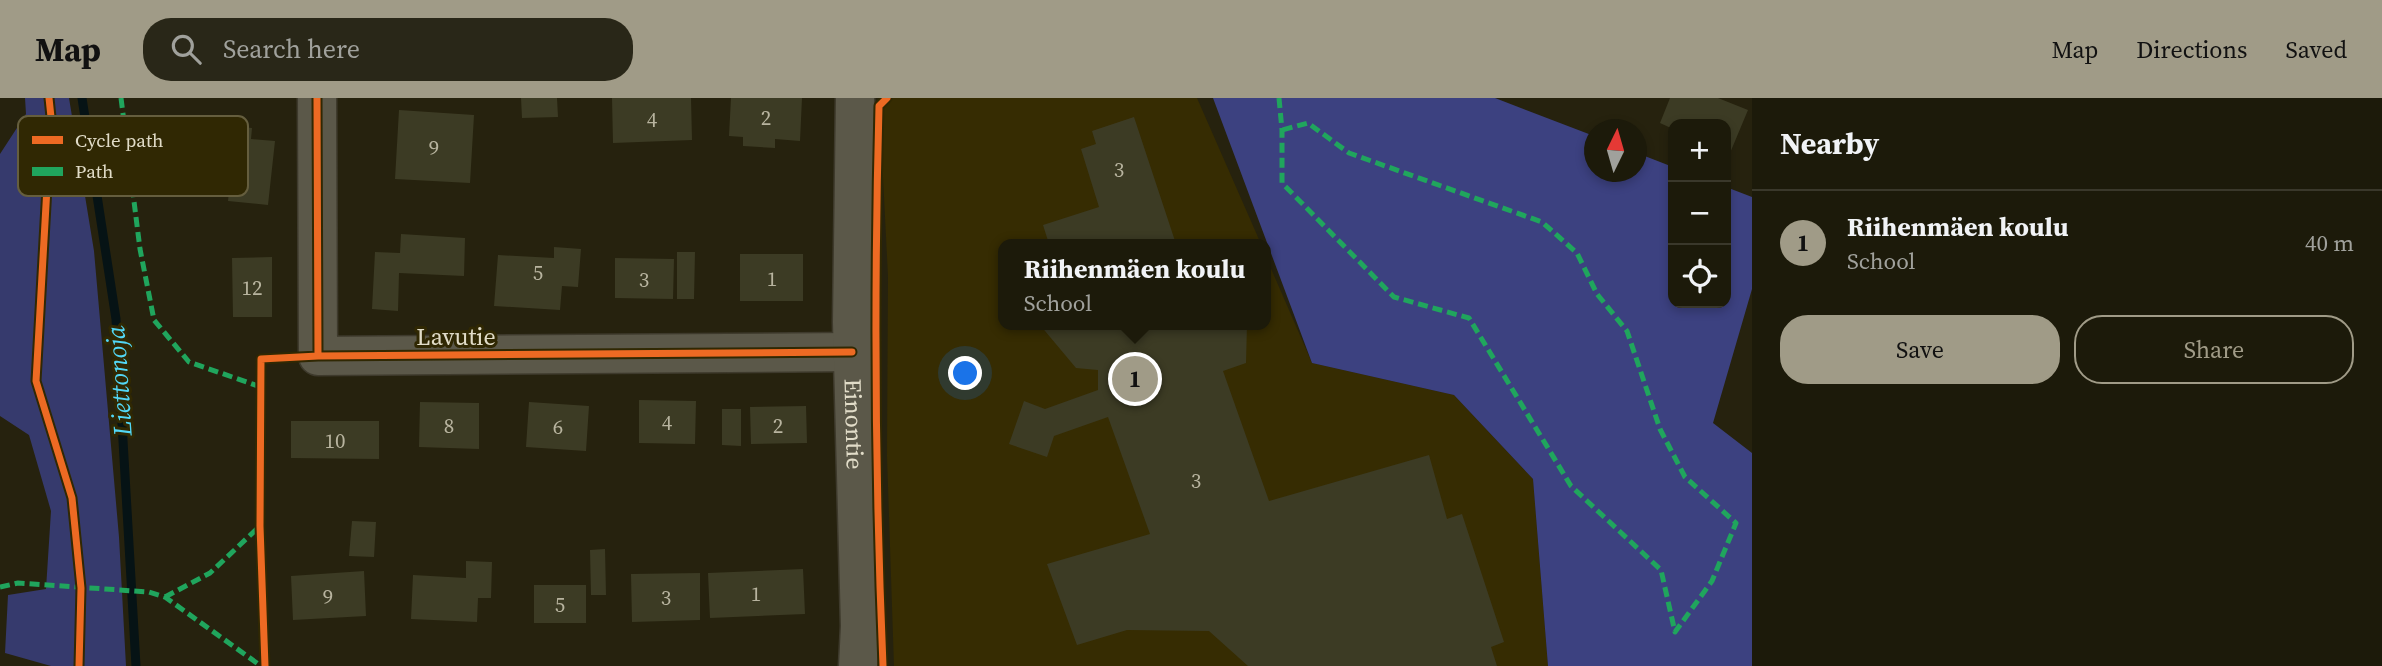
<!DOCTYPE html>
<meta charset="utf-8">
<style>
:root{--surface:#1c1a0a;--page:#292718;--text:#f1f3f6;--muted:#a0a19c;--line:#3a382b;--accent:#a09b87}
body{margin:0;font-family:"Source Serif 4",serif;background:var(--page);color:var(--text)}
.controls{position:absolute;right:21px;top:21px;display:grid;overflow:hidden;border-radius:14px;box-shadow:0 4px 10px #0003}
.controls button{width:63px;height:63px;display:grid;place-items:center;padding:0;border:0;border-bottom:2px solid var(--line);background:var(--surface);color:var(--text);font:35px sans-serif}
.compass{position:absolute;left:1584px;top:21px;width:63px;height:63px;border-radius:50%;background:var(--surface);box-shadow:0 4px 10px #0003;rotate:5deg}
.you{position:absolute;left:966px;top:276px;width:24px;height:24px;margin:-18px;border:5px solid #fff;border-radius:50%;background:#1a73e8;box-shadow:0 0 0 10px #1a73e833}
.badge{display:grid;place-items:center;width:46px;height:46px;border-radius:50%;background:var(--accent);color:#111;font-size:23px;font-weight:700}
.pin{position:absolute;translate:-50% -50%;border:4px solid #fff;box-shadow:0 2px 7px #0006}
.popup{position:absolute;left:998px;top:141px;width:273px;height:91px;box-sizing:border-box;display:grid;place-content:center;border-radius:14px;background:var(--surface);filter:drop-shadow(0 2px 5px #0005);font-size:23px;white-space:nowrap;color:var(--muted)}
.popup b{font-size:26px;color:var(--text)}
.popup::after{content:'';position:absolute;left:50%;top:100%;margin-left:-14px;border:14px solid transparent;border-top-color:var(--surface)}
.list{margin:0;padding:0;list-style:none}
h2{display:flex;justify-content:space-between;align-items:center;height:91px;margin:0;padding:0 28px;font-size:30px}
h2 small{font-size:23px;font-weight:400;color:var(--muted)}
.list li{display:grid;grid-template-columns:46px 1fr auto;gap:21px;align-items:center;box-sizing:border-box;height:105px;padding:0 28px;border-top:2px solid var(--line)}
.list b{display:block;font-size:26px;white-space:nowrap}
.list p{margin:0;font-size:23px;white-space:nowrap;color:var(--muted)}
.list em{font-size:23px;font-style:normal;color:var(--muted)}
.actions{display:flex;gap:14px;padding:21px 28px}
.actions a{flex:1;padding:16px 0;border:2px solid var(--accent);border-radius:28px;text-align:center;font-size:24px;color:var(--accent)}
.actions .main{background:var(--accent);color:#111}
.icon{flex:none;width:38px;height:38px;fill:none;stroke:currentColor;stroke-width:2;stroke-linecap:round;stroke-linejoin:round}
.map{position:relative;flex:none;width:1752px;height:568px;overflow:hidden}
header{display:flex;align-items:center;gap:42px;box-sizing:border-box;height:98px;padding:0 35px;background:var(--accent);color:#111}
header strong{font-size:33px}
nav{display:flex;gap:38px;margin-inline-start:auto;font-size:24px}
.search{width:490px;height:63px;background:var(--page);display:flex;align-items:center;gap:18px;box-sizing:border-box;padding:0 24px;border-radius:28px;color:var(--muted);font-size:26px}
main{display:flex}
aside{flex:1;background:var(--surface)}
.map>svg:first-child{display:block}
.built{fill:#362c02}
.green{fill:#363a6d}
.forest{fill:#3c4180}
.lines{fill:none;stroke-linecap:round;stroke-linejoin:round}
.stream{stroke:#061315;stroke-width:9}
.building{fill:#3c3b24}
.minor-casing{stroke:#3e3a2c;stroke-width:41}
.minor{stroke:#5b5849;stroke-width:38}
.quiet{stroke:#20a55d;stroke-width:5;stroke-dasharray:10 5;stroke-linecap:butt}
.cycleway-casing{stroke:#302803;stroke-width:11}
.cycleway{stroke:#ed6a23;stroke-width:7}
.labels{text-anchor:middle;dominant-baseline:central;stroke-width:6;stroke-linejoin:round;paint-order:stroke}
.number-label{font-size:21px;fill:#b8b49f}
.street-label{font-size:24px;fill:#e1dcc8;stroke:#302803}
.water-label{font-size:26px;font-style:italic;fill:#52d7f6;stroke:#302803}
.key{fill:#302803;stroke:#655e3e;stroke-width:2}
.key-label{font-size:19px;fill:#e1dcc8}
</style>
<header>
<strong>Map</strong>
<div class="search"><svg class="icon" aria-label="search" viewBox="0 0 24 24"><circle cx="10" cy="10" r="6"/><path d="M15 15l6 6"/></svg>Search here</div>
<nav><a>Map</a><a>Directions</a><a>Saved</a></nav>
</header>
<main>
<div class="map">
<svg width="1752" height="568" viewBox="0 0 1752 568">
<rect width="100%" height="100%" fill="#26220e"/>
<path class="built" d="M879,0H1197L1261,146H1004V227H1266V159L1312,265L1454,297L1533,381L1548,568H894L887,358L888,178Z"/>
<path class="green" d="M25,0H69L94,153L119,439L126,568H51L5,555L8,497L46,491L51,413L29,337L0,318V56L26,16Z"/>
<path class="forest" d="M1213,0H1495L1594,38V74H1636L1637,55L1673,69V205H1726V89L1752,99V191L1713,325L1752,355V568H1548L1533,381L1454,297L1312,265Z"/>
<g class="lines">
<path class="stream" d="M82,0L116,221L136,568"/>
</g>
<path class="building" d="M521,0H557L558,19L522,20Z
M612,0H691L692,42L613,45Z
M731,0H802L800,43L775,41V50L743,48V39L729,38Z
M1670,0H1718L1748,12L1730,55L1726,53V26H1673V31L1660,25Z
M399,12L474,17L470,85L395,81Z
M1134,19L1176,146H1049L1043,127L1099,109L1081,51L1096,46L1092,33Z
M223,27L252,30L251,41L275,43L268,107L228,103L234,48L221,46Z
M401,136L465,140L464,178L399,175L398,213L372,211L375,154L400,155Z
M554,149L581,151L578,189L562,188L560,212L494,208L498,157L554,160Z
M677,154H695L694,201H677Z
M740,156H803V203H740Z
M272,159V219H233L232,160Z
M615,160L674,161L673,201L615,200Z
M1040,227H1247L1246,265L1223,273L1269,403L1429,357L1447,421L1462,416L1504,544L1491,549L1497,568H1248L1209,533L1127,532L1077,547L1047,466L1150,436L1108,319L1054,338L1047,359L1009,346L1024,303L1045,311L1098,292V272L1076,270Z
M639,302L696,303L695,346L639,345Z
M420,304L479,305V351L419,349Z
M529,304L589,308L586,353L526,349Z
M806,308L807,345L751,346L750,309Z
M722,311H741V348L722,347Z
M291,323H379V361L291,360Z
M352,423L376,424L374,459L349,458Z
M605,451L606,497H591L590,452Z
M466,463L492,464L491,500H478L477,524L411,521L413,477L466,480Z
M803,471L805,516L710,520L708,475Z
M364,473L366,518L293,522L291,478Z
M700,475V522L632,524L631,476Z
M534,487H586V525H534Z"/>
<g class="lines">
<g class="minor-casing">
<g id="minor">
<path d="M317,0L318,258L852,254"/>
<path id="s1" d="M855,0L852,224L860,528L858,568"/>
</g>
</g>
<use href="#minor" class="minor"/>
<path class="quiet" d="M121,0L140,151L154,222L189,264L261,289
M1279,0L1282,32V85L1394,199L1469,220L1571,388L1661,472L1675,534L1712,483L1736,425L1685,379L1660,331L1627,233L1597,196L1577,155L1542,124L1349,55L1308,25L1282,32
M0,489L18,485L149,494L165,499L261,568
M165,499L210,475L260,428"/>
<g class="cycleway-casing">
<path id="cycleway" d="M49,0L51,19L36,283L72,400L81,490L79,568
M317,0L318,258L852,254
M265,568L260,428L261,261L318,258
M883,568C875,381 874,195 879,8L887,0"/>
</g>
<use href="#cycleway" class="cycleway"/>
</g>
<g class="labels">
<g class="number-label">
<text x="766" y="19">2</text>
<text x="652" y="21">4</text>
<text x="434" y="49">9</text>
<text x="1119" y="71">3</text>
<text x="538" y="174">5</text>
<text x="772" y="180">1</text>
<text x="644" y="181">3</text>
<text x="252" y="189">12</text>
<text x="667" y="324">4</text>
<text x="449" y="327">8</text>
<text x="778" y="327">2</text>
<text x="558" y="328">6</text>
<text x="335" y="342">10</text>
<text x="1196" y="382">3</text>
<text x="756" y="495">1</text>
<text x="328" y="498">9</text>
<text x="666" y="499">3</text>
<text x="560" y="506">5</text>
</g>
<g class="street-label">
<text x="456" y="238">Lavutie</text>
<text stroke="none"><textPath href="#s1" startOffset="326">Einontie</textPath></text>
</g>
<g class="water-label">
<text transform="translate(119 283) rotate(-94)">Liettonoja</text>
</g>
</g>
<rect x="18" y="18" width="230" height="80" rx="10" class="key"/>
<rect x="32" y="38" width="31" height="8" fill="#ed6a23"/>
<rect x="32" y="69" width="31" height="9" fill="#20a55d"/>
<g class="key-label">
<text x="75" y="49">Cycle path</text>
<text x="75" y="80">Path</text>
</g>
</svg>
<div class="controls">
<button>+</button>
<button>−</button>
<button><svg class="icon" aria-label="locate" viewBox="0 0 24 24"><circle cx="12" cy="12" r="6"/><path d="M12 2v4M12 18v4M2 12h4M18 12h4"/></svg></button>
</div>
<svg class="compass" viewBox="-18 -18 36 36"><path d="M0-13l5 13h-10z" fill="#e53935"/><path d="M0 13l5-13h-10z" fill="#a0a19c"/></svg>
<div class="you"></div>
<div class="pin badge" style="left:1135px;top:281px">1</div>
<div class="popup"><b>Riihenmäen koulu</b>School</div>
</div>
<aside>
<h2>Nearby<small></small></h2>
<ul class="list">
<li><span class="badge">1</span><div><b>Riihenmäen koulu</b><p>School</p></div><em>40 m</em></li>
</ul>
<div class="actions"><a class="main">Save</a><a>Share</a></div>
</aside>
</main>
